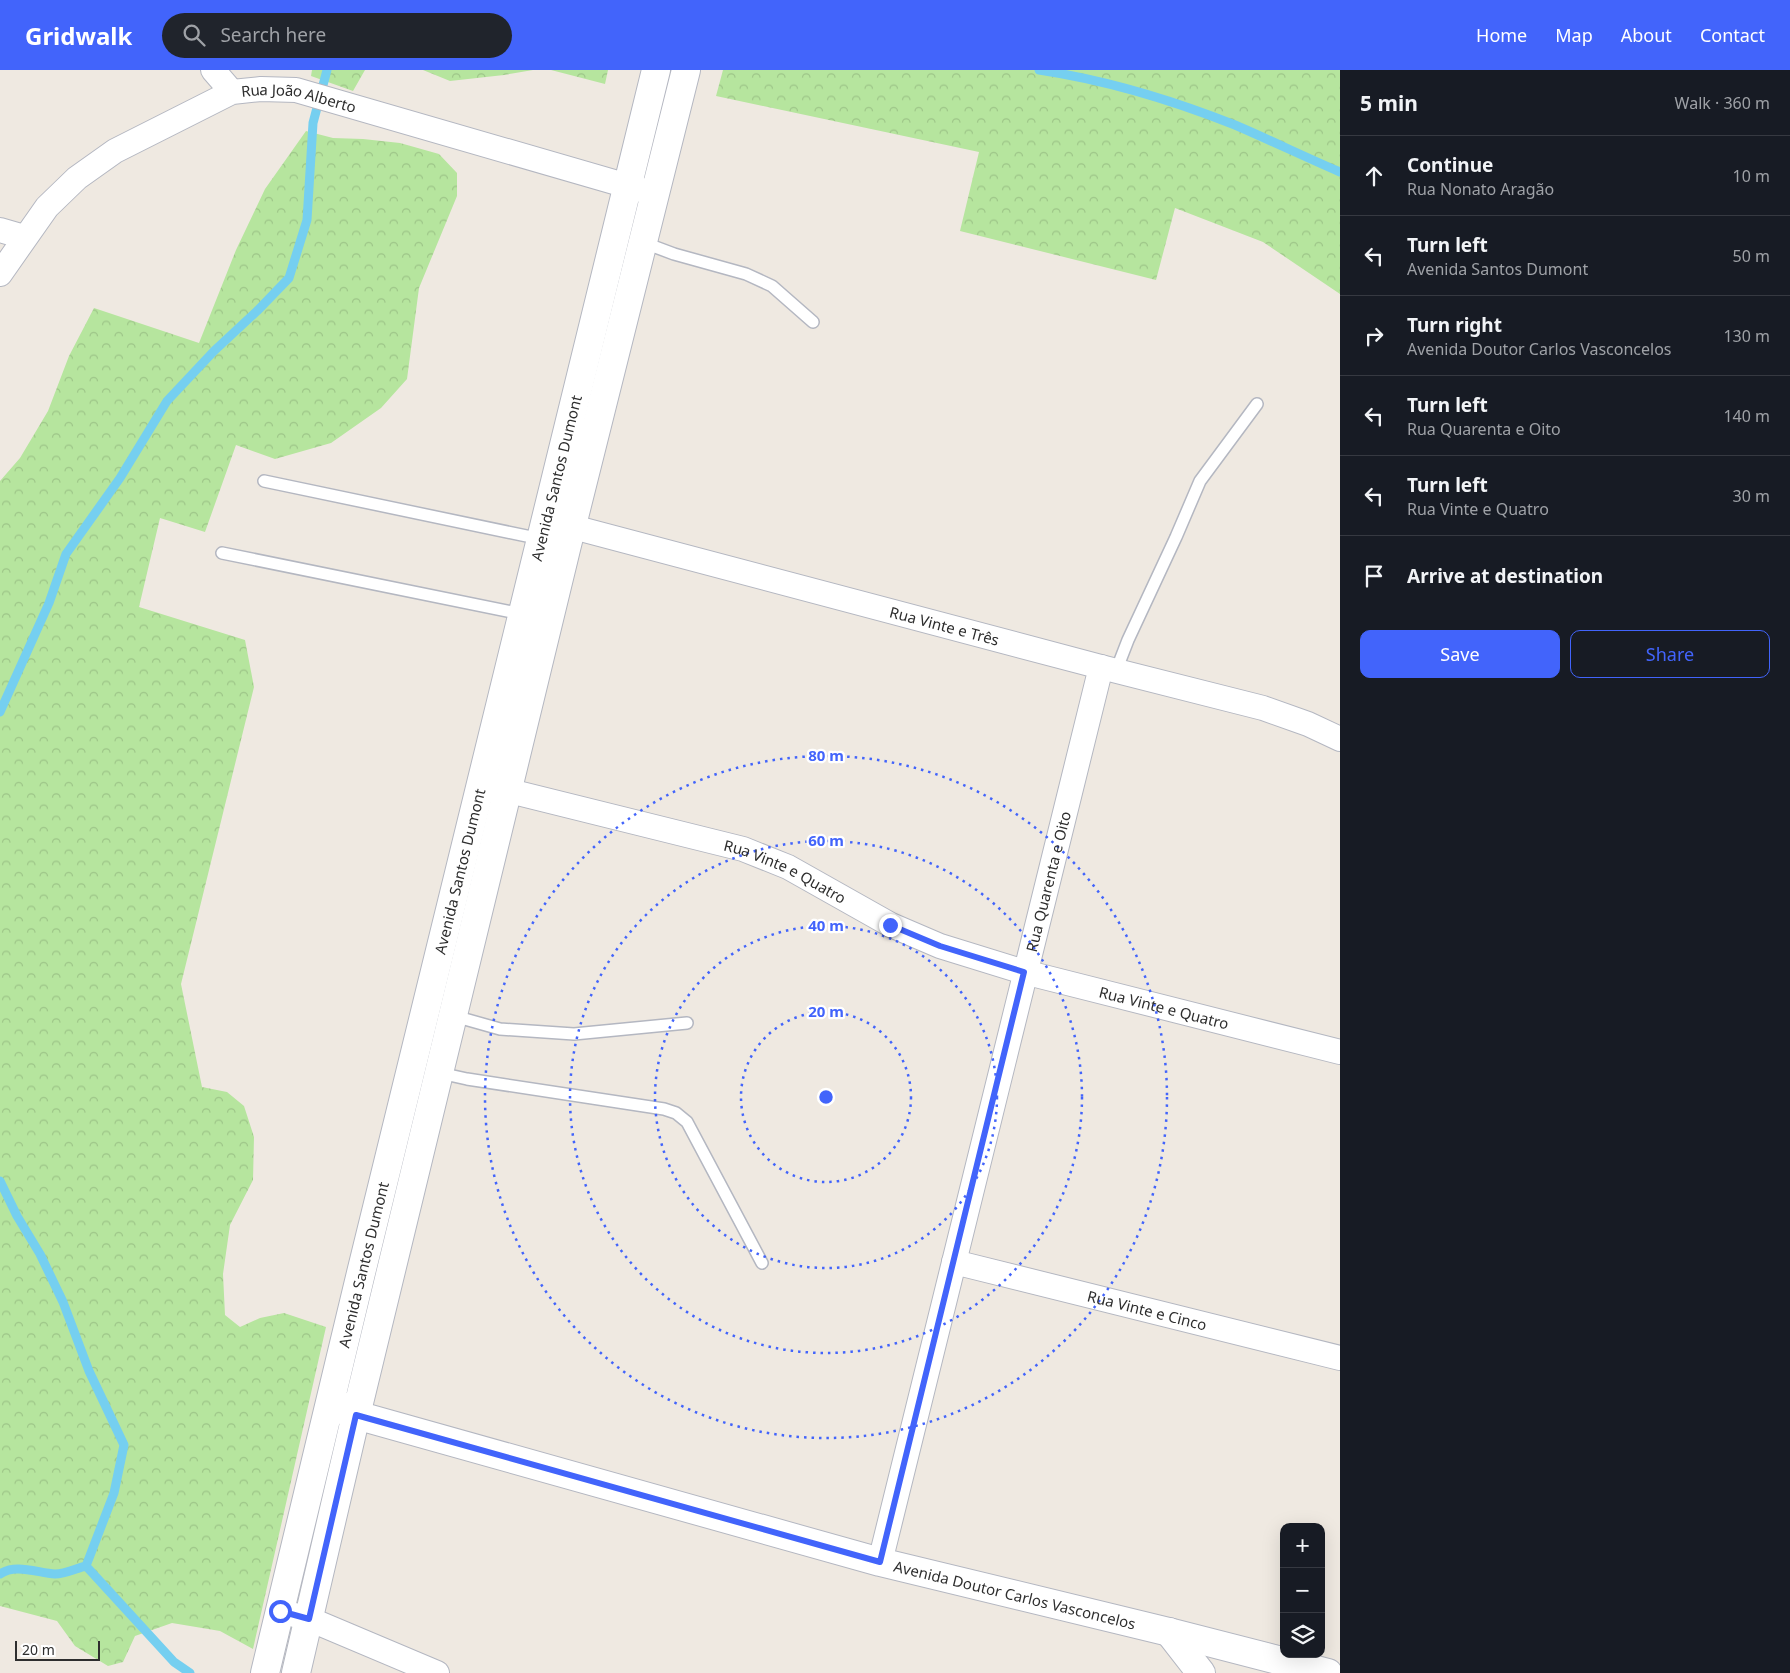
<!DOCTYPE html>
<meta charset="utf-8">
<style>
:root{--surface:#171b24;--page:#20242c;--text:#f1f3f6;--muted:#9ea1a6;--line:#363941;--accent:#4264fb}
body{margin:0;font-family:"Noto Sans",sans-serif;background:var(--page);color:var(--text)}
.controls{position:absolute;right:15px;bottom:15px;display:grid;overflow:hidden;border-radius:10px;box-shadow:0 5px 20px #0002}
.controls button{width:45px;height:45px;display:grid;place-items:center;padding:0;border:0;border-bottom:1px solid var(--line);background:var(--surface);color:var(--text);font:25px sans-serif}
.scale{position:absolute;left:15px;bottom:12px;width:85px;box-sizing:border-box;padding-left:5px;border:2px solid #2e2e2e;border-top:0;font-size:14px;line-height:18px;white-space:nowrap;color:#2e2e2e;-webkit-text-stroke:4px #fff;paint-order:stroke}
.stop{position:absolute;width:15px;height:15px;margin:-11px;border:4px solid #4264fb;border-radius:50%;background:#fff}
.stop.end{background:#4264fb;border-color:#fff;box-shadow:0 1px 5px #0008}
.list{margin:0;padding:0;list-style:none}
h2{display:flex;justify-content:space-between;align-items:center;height:65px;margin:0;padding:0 20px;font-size:21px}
h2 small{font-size:16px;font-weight:400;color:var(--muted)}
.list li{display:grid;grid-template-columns:32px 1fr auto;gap:15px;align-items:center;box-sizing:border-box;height:80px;padding:0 20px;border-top:1px solid var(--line)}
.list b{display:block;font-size:19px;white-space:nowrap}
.list p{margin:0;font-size:16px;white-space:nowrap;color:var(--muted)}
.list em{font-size:16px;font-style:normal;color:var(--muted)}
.actions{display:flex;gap:10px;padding:15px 20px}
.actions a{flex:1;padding:11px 0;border:1px solid var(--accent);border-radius:10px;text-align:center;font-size:18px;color:var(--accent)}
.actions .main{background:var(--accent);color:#fff}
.icon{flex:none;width:28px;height:28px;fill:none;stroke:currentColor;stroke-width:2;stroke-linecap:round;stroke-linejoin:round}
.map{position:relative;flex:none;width:1340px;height:1603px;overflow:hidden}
header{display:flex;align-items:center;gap:30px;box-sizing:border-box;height:70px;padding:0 25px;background:var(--accent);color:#fff}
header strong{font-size:24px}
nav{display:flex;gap:28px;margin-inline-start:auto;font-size:18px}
.search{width:350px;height:45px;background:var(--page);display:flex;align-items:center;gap:12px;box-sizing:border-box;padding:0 18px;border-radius:28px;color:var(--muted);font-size:19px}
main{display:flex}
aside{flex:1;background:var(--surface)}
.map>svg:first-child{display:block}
.forest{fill:url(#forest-crowns)}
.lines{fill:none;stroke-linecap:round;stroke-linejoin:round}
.stream{stroke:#75cff0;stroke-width:9}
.lane-casing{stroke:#b4b7c1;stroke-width:14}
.street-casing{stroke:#b4b7c1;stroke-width:26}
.secondary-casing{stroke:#b4b7c1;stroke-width:30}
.lane{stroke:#fff;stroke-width:11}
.street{stroke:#fff;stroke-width:24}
.secondary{stroke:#fff;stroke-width:28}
.route{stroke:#4264fb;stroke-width:6}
.ring{fill:none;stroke:#4264fb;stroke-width:2.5;stroke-dasharray:2.5 5}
.labels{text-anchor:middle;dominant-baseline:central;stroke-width:4.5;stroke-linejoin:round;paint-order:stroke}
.street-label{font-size:15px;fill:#2e2e2e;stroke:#fff}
.centre{fill:#4264fb;stroke:#fff;stroke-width:2.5}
.ring-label{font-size:15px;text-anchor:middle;font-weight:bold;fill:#4264fb;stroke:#fff;stroke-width:4.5;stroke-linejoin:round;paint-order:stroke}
</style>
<header>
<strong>Gridwalk</strong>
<div class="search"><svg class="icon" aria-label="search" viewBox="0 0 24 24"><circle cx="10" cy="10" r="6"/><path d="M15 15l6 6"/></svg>Search here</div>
<nav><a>Home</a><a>Map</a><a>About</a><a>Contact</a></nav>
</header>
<main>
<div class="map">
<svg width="1340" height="1603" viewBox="0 0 1340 1603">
<defs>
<pattern id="forest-crowns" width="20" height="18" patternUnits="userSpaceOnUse" patternTransform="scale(1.25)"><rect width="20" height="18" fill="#b6e59e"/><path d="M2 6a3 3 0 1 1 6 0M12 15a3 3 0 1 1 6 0" fill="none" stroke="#9dc588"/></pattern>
</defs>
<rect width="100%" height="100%" fill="#efe9e1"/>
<path class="forest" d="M312,0H365L353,21L311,6Z
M423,0H533L504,5L450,11Z
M551,0H608L605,14Z
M723,0H1340V224L1263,172L1175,138L1156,210L960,161L979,82L716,26Z
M306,61L333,68L363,69L400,73L439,84L457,103V126L419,218L407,309L381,338L331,373L275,389L236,375L205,462L160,448L139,537L245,570L254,617L181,914L202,1017L227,1022L244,1036L254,1067L253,1110L230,1155L223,1204L225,1245L240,1257L260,1248L284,1243L326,1257L253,1579L220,1561L172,1553L135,1566L123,1592L108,1596L75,1576L57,1551L0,1536V411L20,388L48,341L69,286L94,238L199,273L236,180L265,119Z"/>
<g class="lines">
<path class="stream" d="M1039,0C1106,10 1172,30 1235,55C1270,70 1305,87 1340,102
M0,642L49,533L66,484L120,408L167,331L214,281L257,241L289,208L307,150L313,53L327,0
M0,1111L17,1146L40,1184L63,1232L89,1301L124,1375L114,1423L86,1496C77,1498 65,1504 55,1504C38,1503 15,1493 0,1504
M86,1496L174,1592L190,1603"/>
<g class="lane-casing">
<path id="lane" d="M642,172L674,184L746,204L772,216L813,252
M264,411L541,469
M222,483L522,544
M1116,601L1128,570L1176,467L1200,411L1257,334
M454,946L500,959L574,964L687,953
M440,1003L467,1009L664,1039L676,1043L687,1052L762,1193"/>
</g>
<g class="street-casing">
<g id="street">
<path d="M213,0L232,22"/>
<path d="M0,160L24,167"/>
<path id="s1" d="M0,204L47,137L77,108L115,81L232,22L261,19L296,20L645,121"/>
<path id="s2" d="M554,452L1101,597L1263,638L1308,654L1340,669"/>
<path id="s3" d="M489,716L743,779L788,797L891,855L940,876L1024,902L1340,982"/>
<path id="s4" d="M954,1192L1340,1288"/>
<path id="s5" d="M880,1492L1101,597"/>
<path d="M280,1541L309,1549L437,1603"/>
</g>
</g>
<g class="secondary-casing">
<g id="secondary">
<path id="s6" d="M341,1336L345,1341L356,1345L880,1492L1169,1562L1328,1603"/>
<path d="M1169,1562L1201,1603"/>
<path id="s7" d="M265,1603L361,1203L656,0"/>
<path d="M296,1603L356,1345L567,475L686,0"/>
</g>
</g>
<use href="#lane" class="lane"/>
<use href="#street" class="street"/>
<use href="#secondary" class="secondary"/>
</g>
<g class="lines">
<path class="route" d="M280,1541L309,1549L356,1345L880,1492L1024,902L940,876L890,855"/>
</g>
<g class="ring">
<circle cx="826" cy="1027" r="85"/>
<circle cx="826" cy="1027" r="171"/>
<circle cx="826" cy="1027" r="256"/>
<circle cx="826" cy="1027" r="341"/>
</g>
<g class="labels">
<g class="street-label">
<text stroke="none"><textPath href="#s1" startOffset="369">Rua João Alberto</textPath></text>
<text stroke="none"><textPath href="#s7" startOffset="1230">Avenida Santos Dumont</textPath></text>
<text stroke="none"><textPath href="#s2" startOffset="404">Rua Vinte e Três</textPath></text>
<text stroke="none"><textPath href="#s7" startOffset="825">Avenida Santos Dumont</textPath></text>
<text stroke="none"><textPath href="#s3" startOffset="309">Rua Vinte e Quatro</textPath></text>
<text stroke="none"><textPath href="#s5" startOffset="701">Rua Quarenta e Oito</textPath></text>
<text stroke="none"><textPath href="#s3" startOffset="714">Rua Vinte e Quatro</textPath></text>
<text stroke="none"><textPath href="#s7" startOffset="420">Avenida Santos Dumont</textPath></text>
<text stroke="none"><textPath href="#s4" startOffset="199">Rua Vinte e Cinco</textPath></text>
<text stroke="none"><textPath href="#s6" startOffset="701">Avenida Doutor Carlos Vasconcelos</textPath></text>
</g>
</g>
<circle cx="826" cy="1027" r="8" class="centre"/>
<g class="ring-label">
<text x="826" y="691">80 m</text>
<text x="826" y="776">60 m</text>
<text x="826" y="861">40 m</text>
<text x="826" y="947">20 m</text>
</g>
</svg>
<div class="controls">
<button>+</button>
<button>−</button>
<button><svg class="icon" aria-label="layers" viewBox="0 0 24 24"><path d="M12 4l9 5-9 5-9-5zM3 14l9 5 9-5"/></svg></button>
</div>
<div class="scale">20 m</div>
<div class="stop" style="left:280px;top:1541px"></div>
<div class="stop end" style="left:890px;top:855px"></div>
</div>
<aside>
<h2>5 min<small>Walk · 360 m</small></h2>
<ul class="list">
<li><svg class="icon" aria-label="ahead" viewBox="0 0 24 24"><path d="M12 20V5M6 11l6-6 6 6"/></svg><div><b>Continue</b><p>Rua Nonato Aragão</p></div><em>10 m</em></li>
<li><svg class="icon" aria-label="left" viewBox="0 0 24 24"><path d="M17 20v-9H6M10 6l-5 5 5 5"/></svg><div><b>Turn left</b><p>Avenida Santos Dumont</p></div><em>50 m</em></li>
<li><svg class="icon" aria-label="right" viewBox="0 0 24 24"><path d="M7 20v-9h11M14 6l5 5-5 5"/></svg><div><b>Turn right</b><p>Avenida Doutor Carlos Vasconcelos</p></div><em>130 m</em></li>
<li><svg class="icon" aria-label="left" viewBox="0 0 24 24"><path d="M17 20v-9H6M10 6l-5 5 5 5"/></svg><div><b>Turn left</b><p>Rua Quarenta e Oito</p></div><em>140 m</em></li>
<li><svg class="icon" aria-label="left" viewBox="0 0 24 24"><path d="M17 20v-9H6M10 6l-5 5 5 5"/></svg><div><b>Turn left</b><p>Rua Vinte e Quatro</p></div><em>30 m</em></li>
<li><svg class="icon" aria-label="arrive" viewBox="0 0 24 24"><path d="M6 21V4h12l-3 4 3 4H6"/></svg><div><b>Arrive at destination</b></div></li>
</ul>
<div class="actions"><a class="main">Save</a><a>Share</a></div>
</aside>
</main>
